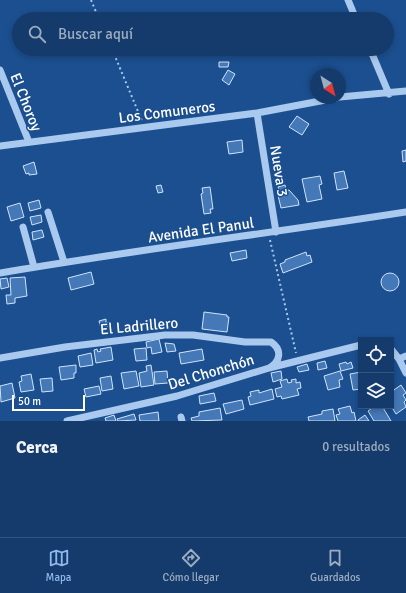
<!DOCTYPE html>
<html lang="es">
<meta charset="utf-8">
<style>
:root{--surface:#143b6b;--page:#214673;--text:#f1f3f6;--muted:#9dadc1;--line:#33557e;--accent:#90b9f0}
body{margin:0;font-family:Signika,sans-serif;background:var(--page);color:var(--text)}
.controls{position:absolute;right:12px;bottom:12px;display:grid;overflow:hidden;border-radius:0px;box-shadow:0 2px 6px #0003}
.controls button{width:36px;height:36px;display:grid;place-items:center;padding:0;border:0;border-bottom:1px solid var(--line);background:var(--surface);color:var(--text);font:20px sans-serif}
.compass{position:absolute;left:310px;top:68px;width:36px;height:36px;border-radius:50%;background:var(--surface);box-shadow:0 2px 6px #0003;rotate:144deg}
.scale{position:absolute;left:12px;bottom:10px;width:73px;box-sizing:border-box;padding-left:4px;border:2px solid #fff;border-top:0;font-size:11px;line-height:14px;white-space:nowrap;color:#fff;-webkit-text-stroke:3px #1b4f8f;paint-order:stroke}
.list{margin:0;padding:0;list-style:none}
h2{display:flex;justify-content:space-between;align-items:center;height:52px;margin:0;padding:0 16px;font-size:17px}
h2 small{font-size:13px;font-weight:400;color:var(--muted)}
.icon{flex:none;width:22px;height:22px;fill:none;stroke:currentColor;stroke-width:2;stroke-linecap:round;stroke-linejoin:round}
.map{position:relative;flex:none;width:406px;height:421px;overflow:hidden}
.search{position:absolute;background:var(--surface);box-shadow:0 2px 6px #0003;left:12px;right:12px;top:12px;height:44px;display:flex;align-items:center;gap:10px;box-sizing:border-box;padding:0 14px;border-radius:22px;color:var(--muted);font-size:15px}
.sheet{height:116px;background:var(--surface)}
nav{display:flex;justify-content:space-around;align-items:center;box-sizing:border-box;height:56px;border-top:1px solid var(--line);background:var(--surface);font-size:11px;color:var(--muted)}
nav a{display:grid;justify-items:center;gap:2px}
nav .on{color:var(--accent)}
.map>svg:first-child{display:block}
.building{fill:#4478b7;stroke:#cfe3fa}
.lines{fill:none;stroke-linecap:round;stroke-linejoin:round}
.path{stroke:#a9c9ee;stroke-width:2;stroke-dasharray:2 3;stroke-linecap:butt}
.minor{stroke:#a9c9ee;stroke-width:7}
.labels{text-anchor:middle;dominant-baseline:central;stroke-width:3;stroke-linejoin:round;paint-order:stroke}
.street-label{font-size:15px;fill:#fff;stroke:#1b4f8f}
</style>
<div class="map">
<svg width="406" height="421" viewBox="0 0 406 421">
<rect width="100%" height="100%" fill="#1b4f8f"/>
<path class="building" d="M219,62H229L228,67H219Z
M228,70L235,74L229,85L222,80Z
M297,116L309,124L302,135L289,127Z
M242,140L243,152L229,154L227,142Z
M406,150V161L403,162L402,151Z
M34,162L37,174L29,175V173L26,174L23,166Z
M344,171L348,188L337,190L334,173Z
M320,176L322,184L319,185L322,199L307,202L302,179Z
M161,185L163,192L158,193L156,186Z
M285,185L286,191L289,190L298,200L299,205L281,208L277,191L279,190L278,187Z
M210,187L213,209H210L211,213L204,214L201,194L203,193L202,188Z
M39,200L41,208L30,211L28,203Z
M20,203L24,217L11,221L7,207Z
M41,215L42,222L32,225L30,217Z
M42,230L44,237L33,240L32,232Z
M246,250L247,258L232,261L230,253Z
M306,252L307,256L310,255L312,262L283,273L280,264L285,262V260Z
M91,272L94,284L71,290L68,278Z
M381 282a9 9 0 1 1 18 0a9 9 0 1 1-18 0Z
M25,277L27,296L15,298V303L7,304L6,295H11L10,278Z
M7,278L9,287L1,289L0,279Z
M204,312L227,315V317H229L227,332L202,329Z
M106,319V323L109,322L111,326L101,328L99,321Z
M159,339L162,352L152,354L151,347L147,348L146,342Z
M165,343L174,344L176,351L167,352Z
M111,347L113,360L96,363L94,350L97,349L98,352L101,351L100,349Z
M146,348L147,360L136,361L134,349Z
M202,349L204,360L181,364L179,353Z
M91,353L93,365L80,367L78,356Z
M325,361L327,368L318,370L317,363Z
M346,362L347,364L351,362L353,368L341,371L339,364Z
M307,364L309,370L299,372L297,367Z
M76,365V373H74V378L61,380L59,367Z
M151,365L154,385L141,387L139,373L147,371L146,366Z
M136,371L139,386L124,389L121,373Z
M167,371L168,383L155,384L154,372Z
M281,371L282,379L273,382L271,373Z
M340,371L343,379L339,380L340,387L328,390L324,376Z
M361,372V389L353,390L350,374Z
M31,374L34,390L21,392L19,382L22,381L21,376Z
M111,376L113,389L102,391L100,378Z
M52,378L53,391L42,392L40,379Z
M287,379L288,383L292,382L291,380L296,379V383L300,382L301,388L297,389L299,395L282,399L281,396L277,397L275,389L282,387L280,381Z
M12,383L15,398L1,402L0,386Z
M401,385L406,393L403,395L406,400L404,402L406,407L396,414L391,406V392Z
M99,386L101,394L86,397L84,389Z
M272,389L274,399L250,405L248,397L251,396L250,392L259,390V393Z
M214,393L216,401L200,404L199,396Z
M242,400L244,409L226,414L223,404Z
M350,406L352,413L354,412L356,421H338L336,415L340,414L338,409Z
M375,406H382L391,421H374L368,411Z
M220,408L222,420L192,421L191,418L199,416V412Z
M333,409L335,421H309L308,417L322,414V411Z
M158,412L159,421H140L139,415Z
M134,414L136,420L118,421L117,419Z
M114,415L116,421H106L105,418Z
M365,415L369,421H358V420Z"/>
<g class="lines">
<path class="path" d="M91,0L99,19
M112,49L142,121
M270,240L296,353"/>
<path class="minor" d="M348,0L356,19
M370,49L389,94
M0,70L29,142
M340,97L406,91
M257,113L276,232
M0,146L257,113L336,98
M48,212L64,262
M23,227L34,267
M0,273C135,250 271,233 406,212
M391,349L399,359L406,373
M0,358L65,347L165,335H193L245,342H271C283,350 280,362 269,368
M399,359L406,356
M181,417L182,421
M67,421L177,396L269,368L361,345"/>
</g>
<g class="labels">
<g class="street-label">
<text transform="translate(26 102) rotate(68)">El Choroy</text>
<text transform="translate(167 112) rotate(-7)">Los Comuneros</text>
<text transform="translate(279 171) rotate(81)">Nueva 3</text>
<text transform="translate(201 230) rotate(-8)">Avenida El Panul</text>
<text transform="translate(139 326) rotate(-5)">El Ladrillero</text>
<text transform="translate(211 372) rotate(-17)">Del Chonchón</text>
</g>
</g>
</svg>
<div class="controls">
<button><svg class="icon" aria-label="locate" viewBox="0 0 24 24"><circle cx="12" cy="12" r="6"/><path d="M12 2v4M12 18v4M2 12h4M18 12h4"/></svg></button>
<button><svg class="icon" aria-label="layers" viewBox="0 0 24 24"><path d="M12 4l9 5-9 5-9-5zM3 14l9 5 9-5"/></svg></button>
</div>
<svg class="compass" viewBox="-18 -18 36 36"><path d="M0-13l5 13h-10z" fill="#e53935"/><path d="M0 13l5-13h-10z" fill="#9dadc1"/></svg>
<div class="scale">50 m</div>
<div class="search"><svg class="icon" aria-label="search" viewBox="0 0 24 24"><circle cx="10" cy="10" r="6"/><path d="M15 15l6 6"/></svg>Buscar aquí</div>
</div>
<section class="sheet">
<h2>Cerca<small>0 resultados</small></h2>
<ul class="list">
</ul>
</section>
<nav>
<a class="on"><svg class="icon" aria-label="map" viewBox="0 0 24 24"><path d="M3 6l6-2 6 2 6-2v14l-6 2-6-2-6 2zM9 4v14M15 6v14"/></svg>Mapa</a>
<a><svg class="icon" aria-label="directions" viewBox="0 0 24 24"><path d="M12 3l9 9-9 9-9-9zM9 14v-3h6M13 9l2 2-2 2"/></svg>Cómo llegar</a>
<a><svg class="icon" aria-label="saved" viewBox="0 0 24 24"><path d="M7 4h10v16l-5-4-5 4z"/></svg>Guardados</a>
</nav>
